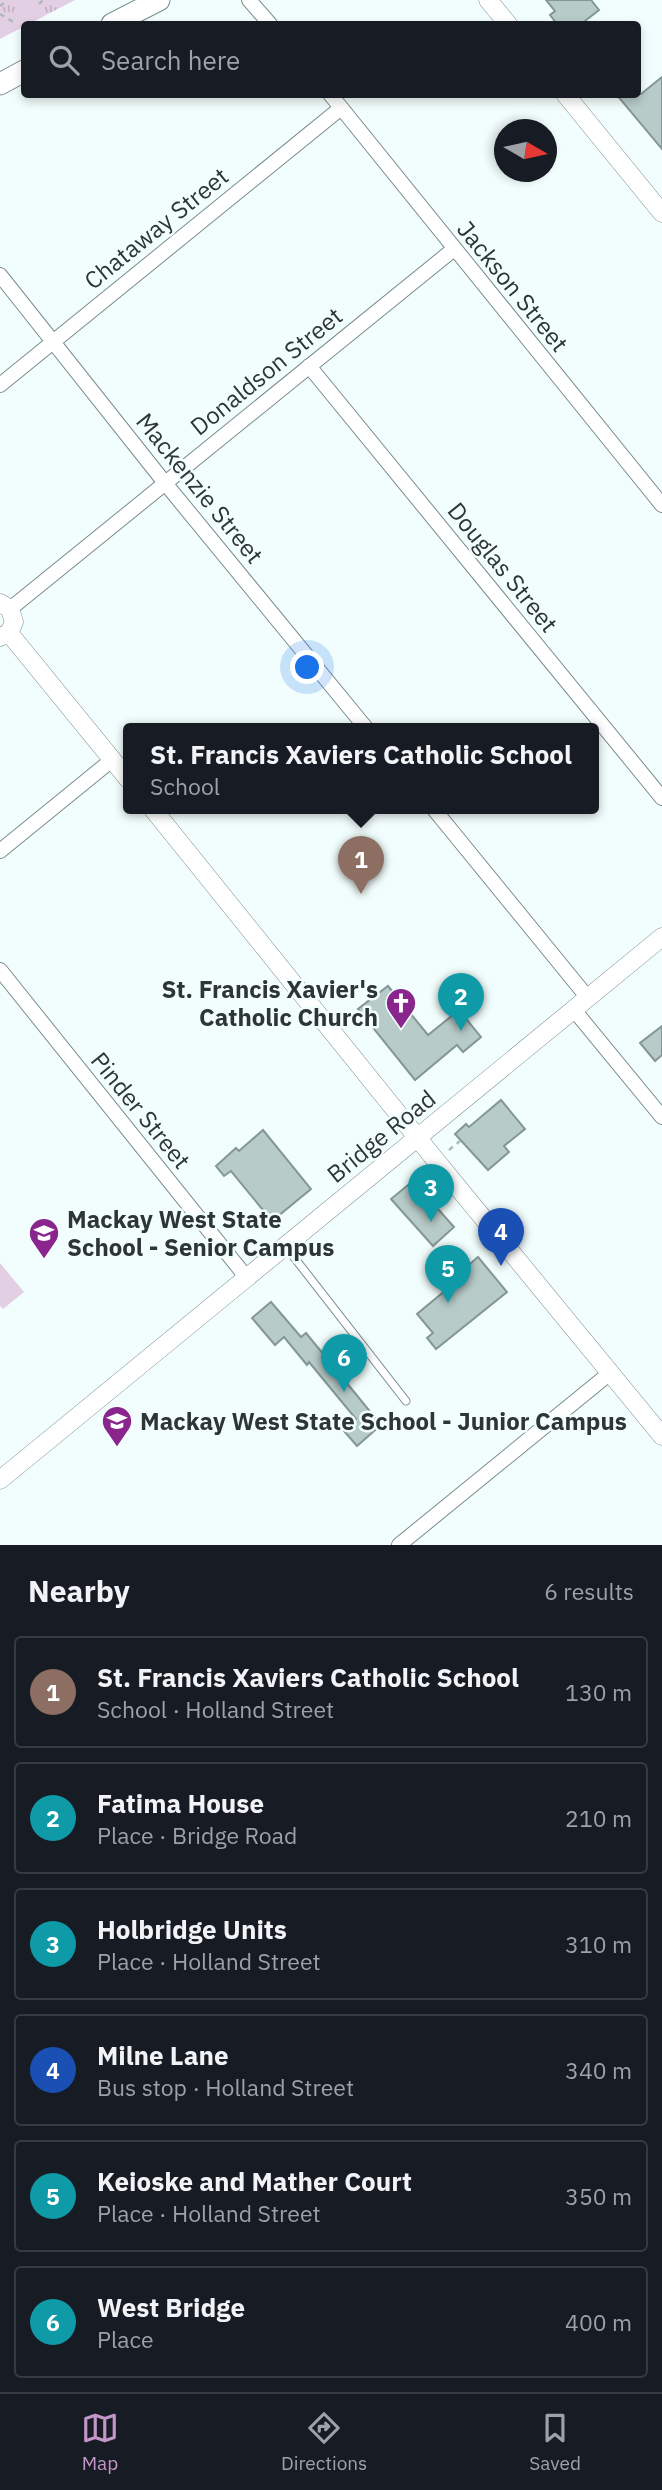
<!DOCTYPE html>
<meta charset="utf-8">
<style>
:root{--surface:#171b24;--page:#242831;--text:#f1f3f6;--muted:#9ea1a6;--line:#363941;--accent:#c396c7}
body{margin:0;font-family:"IBM Plex Sans",sans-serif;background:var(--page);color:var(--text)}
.compass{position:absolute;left:494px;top:119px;width:63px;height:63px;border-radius:50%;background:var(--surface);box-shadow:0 4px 10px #0003;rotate:99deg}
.you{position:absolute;left:308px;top:668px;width:24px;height:24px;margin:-18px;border:5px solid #fff;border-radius:50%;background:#1a73e8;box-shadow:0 0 0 10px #1a73e833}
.badge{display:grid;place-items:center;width:46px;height:46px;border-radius:50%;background:var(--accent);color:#fff;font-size:23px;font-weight:700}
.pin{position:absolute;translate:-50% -58px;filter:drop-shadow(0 2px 4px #0008)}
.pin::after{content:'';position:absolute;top:37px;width:24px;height:21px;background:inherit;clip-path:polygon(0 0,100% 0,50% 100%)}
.popup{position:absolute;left:123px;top:723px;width:476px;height:91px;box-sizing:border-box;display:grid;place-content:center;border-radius:7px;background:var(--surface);filter:drop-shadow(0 2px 5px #0005);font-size:23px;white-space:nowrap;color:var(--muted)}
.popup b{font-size:26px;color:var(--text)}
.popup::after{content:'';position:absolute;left:50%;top:100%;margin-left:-14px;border:14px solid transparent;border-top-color:var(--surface)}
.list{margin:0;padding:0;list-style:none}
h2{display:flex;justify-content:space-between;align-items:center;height:91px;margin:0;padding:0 28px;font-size:30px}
h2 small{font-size:23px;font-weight:400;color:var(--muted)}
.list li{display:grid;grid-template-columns:46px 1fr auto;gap:21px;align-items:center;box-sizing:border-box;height:112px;margin:0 14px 14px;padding:0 14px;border:2px solid var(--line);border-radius:7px}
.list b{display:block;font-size:26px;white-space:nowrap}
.list p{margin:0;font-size:23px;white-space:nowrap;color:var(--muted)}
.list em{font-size:23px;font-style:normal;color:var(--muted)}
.icon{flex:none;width:38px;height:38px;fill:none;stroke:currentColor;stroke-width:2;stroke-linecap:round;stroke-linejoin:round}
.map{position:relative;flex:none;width:662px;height:1545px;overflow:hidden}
.search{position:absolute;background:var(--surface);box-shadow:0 4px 10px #0003;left:21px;right:21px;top:21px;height:77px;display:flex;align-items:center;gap:18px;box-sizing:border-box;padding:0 24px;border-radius:7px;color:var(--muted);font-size:26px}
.sheet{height:847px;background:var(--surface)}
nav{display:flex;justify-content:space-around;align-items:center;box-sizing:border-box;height:98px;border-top:2px solid var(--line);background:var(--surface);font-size:19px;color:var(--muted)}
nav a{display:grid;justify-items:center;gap:4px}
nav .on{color:var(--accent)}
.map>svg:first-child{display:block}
.grass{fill:url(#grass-tufts)}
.garden{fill:#e3cfe3}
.building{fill:#b7cbc9;stroke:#849796;stroke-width:2}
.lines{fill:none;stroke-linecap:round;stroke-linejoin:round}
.service-casing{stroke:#7a8c8b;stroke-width:9}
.minor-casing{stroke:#7a8c8b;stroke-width:16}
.tertiary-casing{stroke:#7a8c8b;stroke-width:19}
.secondary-casing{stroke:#7a8c8b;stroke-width:23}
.path{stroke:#b0bab9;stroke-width:2.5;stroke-dasharray:5 5;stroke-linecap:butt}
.service{stroke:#fff;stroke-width:7}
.minor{stroke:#fff;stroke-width:14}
.tertiary{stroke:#fff;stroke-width:18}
.secondary{stroke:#fff;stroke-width:21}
.labels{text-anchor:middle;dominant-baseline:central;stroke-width:5;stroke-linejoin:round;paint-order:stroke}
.street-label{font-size:24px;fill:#2e3535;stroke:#f2fefd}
.poi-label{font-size:24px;font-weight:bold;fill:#2e3535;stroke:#f2fefd;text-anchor:start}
</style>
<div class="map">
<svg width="662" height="1545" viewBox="0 0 662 1545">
<defs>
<pattern id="grass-tufts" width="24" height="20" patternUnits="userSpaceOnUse" patternTransform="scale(1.75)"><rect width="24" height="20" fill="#e3cfe3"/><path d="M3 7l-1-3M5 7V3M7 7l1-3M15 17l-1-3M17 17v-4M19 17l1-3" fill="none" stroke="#c3b2c3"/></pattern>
</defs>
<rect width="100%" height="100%" fill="#f2fefd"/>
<path class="grass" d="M0,0H75L0,39Z"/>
<path class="garden" d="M0,1263L24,1292L3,1309L0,1306Z"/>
<path class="building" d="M546,0H591L599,10L581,24H557L550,15L555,11Z
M662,77V149L616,94H641Z
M388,986L428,1035L459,1010L481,1037L463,1052L457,1045L415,1080L358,1009Z
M662,1026V1055L655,1061L640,1043Z
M501,1100L525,1129L504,1146L509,1152L488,1170L455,1134L466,1124L469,1127Z
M263,1130L311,1189L272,1221L231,1171L224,1176L216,1166L236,1148L239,1151Z
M413,1181L454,1227L433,1246L391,1199Z
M478,1257L507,1292L436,1349L427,1338L433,1333L417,1314L458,1280L455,1277Z
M271,1302L301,1337L306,1333L381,1425L357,1446L344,1431L356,1419L309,1362L307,1365L284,1337L275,1345L252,1318Z"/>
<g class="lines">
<g class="service-casing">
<path id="service" d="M286,1247L406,1401"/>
</g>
<g class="minor-casing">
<path id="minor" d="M249,0L270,24
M330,94L662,505
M0,275L165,483L366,728
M309,366L662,798
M0,385L341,108
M10,609L454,249
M433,808L588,998
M0,851L113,759
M0,970L247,1278
M574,1010L662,1117
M399,1545L610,1373"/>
</g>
<g class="tertiary-casing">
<path id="tertiary" d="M488,0L508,24
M565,94L662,213
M0,603L10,609L14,622L9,633L0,637
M9,633L128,779
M152,808L433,1157L662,1436
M0,1480L662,937"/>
</g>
<g class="secondary-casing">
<path id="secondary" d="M112,24L159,0
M0,84L24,71"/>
</g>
<path class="path" d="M39,4L43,0
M0,6L8,0
M0,14L17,24
M449,1150L460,1141"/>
<use href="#service" class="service"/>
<use href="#minor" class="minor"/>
<use href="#tertiary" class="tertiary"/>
<use href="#secondary" class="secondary"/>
</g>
<defs>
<g id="church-pin" transform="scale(1.575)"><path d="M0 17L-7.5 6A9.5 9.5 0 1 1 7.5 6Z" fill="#8a258d" stroke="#f2fefd"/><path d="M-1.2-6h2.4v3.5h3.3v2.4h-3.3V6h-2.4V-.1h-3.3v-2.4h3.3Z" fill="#fff"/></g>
<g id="school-pin" transform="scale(1.575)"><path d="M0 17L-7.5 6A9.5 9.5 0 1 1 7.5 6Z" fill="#8a258d" stroke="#f2fefd"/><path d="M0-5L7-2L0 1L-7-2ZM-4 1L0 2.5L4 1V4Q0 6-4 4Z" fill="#fff"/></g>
</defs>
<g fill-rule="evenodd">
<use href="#church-pin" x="401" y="1003"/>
<use href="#school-pin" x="44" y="1233"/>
<use href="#school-pin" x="117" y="1421"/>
</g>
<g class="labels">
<g class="street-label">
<text transform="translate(156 228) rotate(-39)">Chataway Street</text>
<text transform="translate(513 286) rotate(51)">Jackson Street</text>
<text transform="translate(266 371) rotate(-39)">Donaldson Street</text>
<text transform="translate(200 488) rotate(51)">Mackenzie Street</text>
<text transform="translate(503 567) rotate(51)">Douglas Street</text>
<text transform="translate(141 1110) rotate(51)">Pinder Street</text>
<text transform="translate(381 1136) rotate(-39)">Bridge Road</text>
</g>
<g class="poi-label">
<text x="378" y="989" text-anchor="end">St. Francis Xavier's<tspan x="378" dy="28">Catholic Church</tspan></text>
<text x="67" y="1219">Mackay West State<tspan x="67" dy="28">School - Senior Campus</tspan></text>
<text x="140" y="1421">Mackay West State School - Junior Campus</text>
</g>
</g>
</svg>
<svg class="compass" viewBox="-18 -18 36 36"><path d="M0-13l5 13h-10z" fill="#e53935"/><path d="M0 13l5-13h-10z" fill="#9ea1a6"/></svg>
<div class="you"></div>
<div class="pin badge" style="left:361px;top:894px;background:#8d6e63">1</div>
<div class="popup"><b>St. Francis Xaviers Catholic School</b>School</div>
<div class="pin badge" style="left:461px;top:1031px;background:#0f9aa8">2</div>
<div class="pin badge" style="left:431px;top:1222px;background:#0f9aa8">3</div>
<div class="pin badge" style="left:501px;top:1266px;background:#1a4fb4">4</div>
<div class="pin badge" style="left:448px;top:1303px;background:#0f9aa8">5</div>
<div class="pin badge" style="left:344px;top:1392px;background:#0f9aa8">6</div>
<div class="search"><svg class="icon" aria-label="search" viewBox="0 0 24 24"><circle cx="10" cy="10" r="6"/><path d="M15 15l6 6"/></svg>Search here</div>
</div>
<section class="sheet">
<h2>Nearby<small>6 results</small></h2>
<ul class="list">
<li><span class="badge" style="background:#8d6e63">1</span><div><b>St. Francis Xaviers Catholic School</b><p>School · Holland Street</p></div><em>130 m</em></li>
<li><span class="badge" style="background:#0f9aa8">2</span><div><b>Fatima House</b><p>Place · Bridge Road</p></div><em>210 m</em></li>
<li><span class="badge" style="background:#0f9aa8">3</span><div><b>Holbridge Units</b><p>Place · Holland Street</p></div><em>310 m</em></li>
<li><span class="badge" style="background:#1a4fb4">4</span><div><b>Milne Lane</b><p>Bus stop · Holland Street</p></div><em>340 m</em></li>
<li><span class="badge" style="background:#0f9aa8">5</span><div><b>Keioske and Mather Court</b><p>Place · Holland Street</p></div><em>350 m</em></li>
<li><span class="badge" style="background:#0f9aa8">6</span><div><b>West Bridge</b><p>Place</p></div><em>400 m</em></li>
</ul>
</section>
<nav>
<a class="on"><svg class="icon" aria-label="map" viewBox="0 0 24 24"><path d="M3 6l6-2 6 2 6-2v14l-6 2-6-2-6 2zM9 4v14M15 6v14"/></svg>Map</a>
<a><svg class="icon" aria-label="directions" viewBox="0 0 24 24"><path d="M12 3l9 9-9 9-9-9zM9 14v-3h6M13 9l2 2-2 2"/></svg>Directions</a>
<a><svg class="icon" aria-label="saved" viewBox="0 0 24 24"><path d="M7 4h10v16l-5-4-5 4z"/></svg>Saved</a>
</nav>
